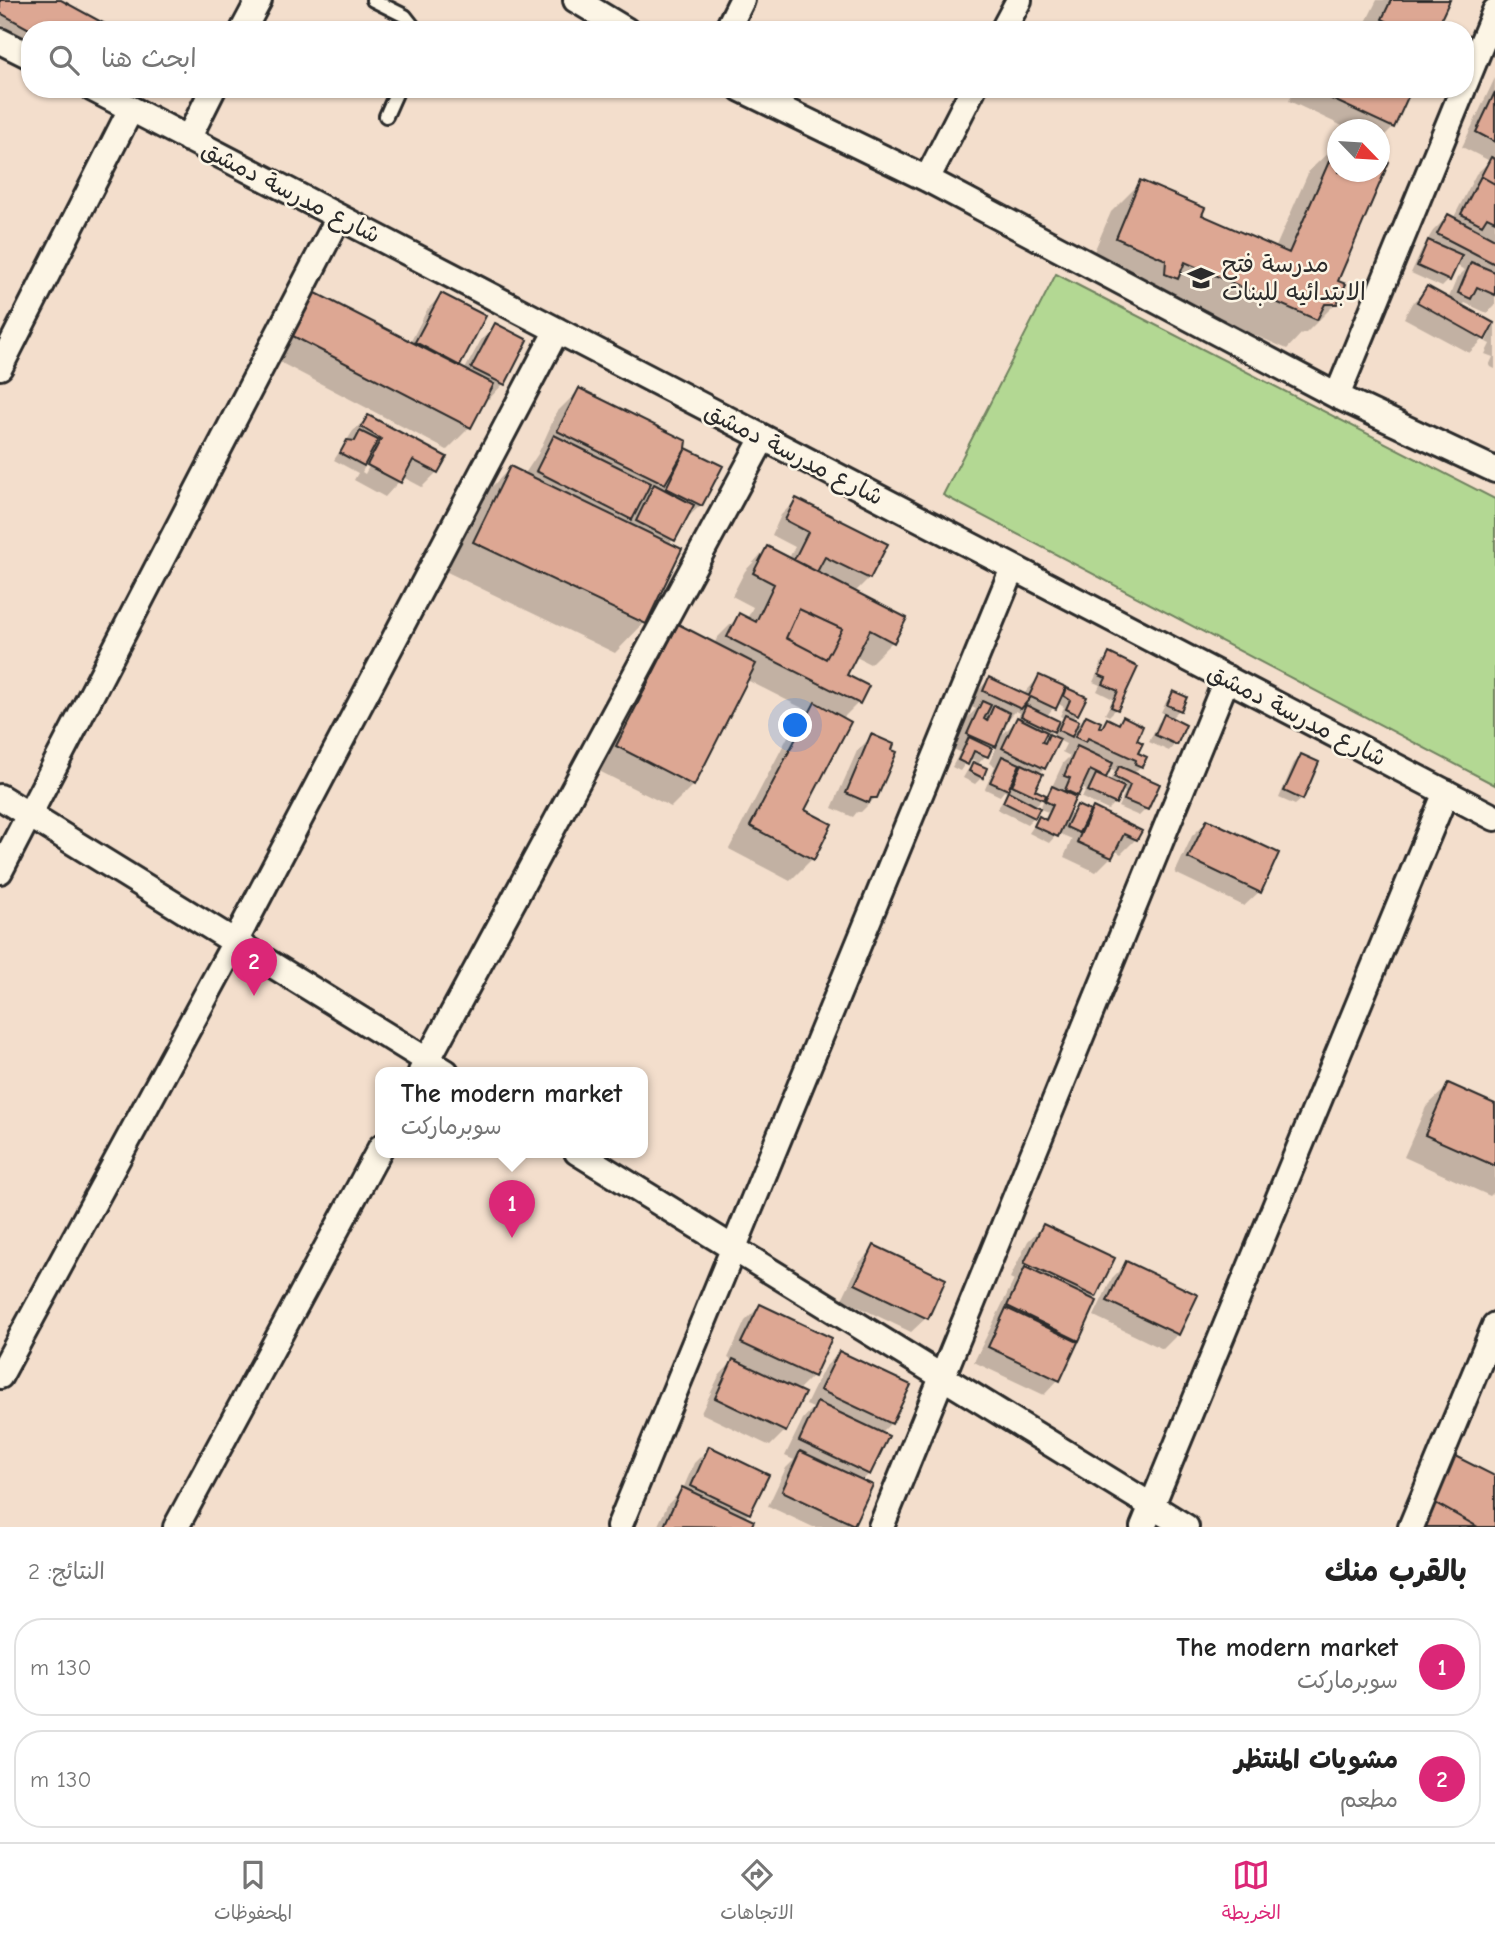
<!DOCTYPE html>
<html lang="ar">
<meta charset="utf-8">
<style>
:root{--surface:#fff;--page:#f6f6f6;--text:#222;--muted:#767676;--line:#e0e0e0;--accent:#db2777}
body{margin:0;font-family:"Comic Neue","Playpen Sans Arabic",sans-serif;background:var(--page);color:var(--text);direction:rtl}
.compass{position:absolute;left:1327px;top:119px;width:63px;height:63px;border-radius:50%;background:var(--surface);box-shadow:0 2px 5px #0004;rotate:115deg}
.you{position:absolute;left:796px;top:726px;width:24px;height:24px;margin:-18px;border:5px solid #fff;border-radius:50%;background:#1a73e8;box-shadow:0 0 0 10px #1a73e833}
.badge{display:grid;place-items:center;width:46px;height:46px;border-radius:50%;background:var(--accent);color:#fff;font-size:23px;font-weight:700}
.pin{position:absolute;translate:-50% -58px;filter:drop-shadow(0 2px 4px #0008)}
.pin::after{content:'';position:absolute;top:37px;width:24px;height:21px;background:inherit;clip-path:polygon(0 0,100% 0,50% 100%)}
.popup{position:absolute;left:375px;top:1067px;width:273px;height:91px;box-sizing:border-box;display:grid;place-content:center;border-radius:14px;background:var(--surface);filter:drop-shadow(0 2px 5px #0005);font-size:23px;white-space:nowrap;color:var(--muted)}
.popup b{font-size:26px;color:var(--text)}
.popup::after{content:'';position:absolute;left:50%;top:100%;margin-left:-14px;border:14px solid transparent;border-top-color:var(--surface)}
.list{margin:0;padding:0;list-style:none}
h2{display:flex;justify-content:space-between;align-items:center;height:91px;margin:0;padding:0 28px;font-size:30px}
h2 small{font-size:23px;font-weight:400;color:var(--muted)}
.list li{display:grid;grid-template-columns:46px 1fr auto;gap:21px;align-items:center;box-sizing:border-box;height:98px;margin:0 14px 14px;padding:0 14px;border:2px solid var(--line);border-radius:28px}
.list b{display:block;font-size:26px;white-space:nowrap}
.list p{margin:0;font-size:23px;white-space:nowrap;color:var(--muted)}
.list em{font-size:23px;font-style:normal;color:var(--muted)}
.icon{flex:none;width:38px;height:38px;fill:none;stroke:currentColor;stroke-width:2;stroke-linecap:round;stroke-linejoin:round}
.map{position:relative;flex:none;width:1495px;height:1527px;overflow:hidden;direction:ltr}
.search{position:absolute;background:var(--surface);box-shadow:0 2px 5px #0004;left:21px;right:21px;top:21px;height:77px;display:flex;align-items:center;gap:18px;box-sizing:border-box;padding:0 24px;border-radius:28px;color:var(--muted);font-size:26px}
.sheet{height:315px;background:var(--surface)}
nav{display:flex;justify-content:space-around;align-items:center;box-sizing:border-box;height:98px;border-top:2px solid var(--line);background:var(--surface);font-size:19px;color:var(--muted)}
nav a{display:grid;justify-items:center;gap:4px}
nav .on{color:var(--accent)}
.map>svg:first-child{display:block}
.green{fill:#b3d893;stroke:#6f825f;stroke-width:2}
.shadow{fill:#0003;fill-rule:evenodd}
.building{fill:#dda793;stroke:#2b2b2b;stroke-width:2}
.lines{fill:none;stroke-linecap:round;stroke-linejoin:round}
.service-casing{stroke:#2b2b2b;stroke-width:18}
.minor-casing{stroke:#2b2b2b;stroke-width:30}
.service{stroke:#fcf5e5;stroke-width:12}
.minor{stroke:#fcf5e5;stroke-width:24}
.labels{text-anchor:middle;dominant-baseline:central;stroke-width:5;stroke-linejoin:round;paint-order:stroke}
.street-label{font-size:24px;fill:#2b2b2b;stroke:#fcf5e5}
.poi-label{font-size:24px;fill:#2b2b2b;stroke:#fcf5e5;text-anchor:start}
</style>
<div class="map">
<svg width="1495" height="1527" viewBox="0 0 1495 1527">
<rect width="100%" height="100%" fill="#f3decc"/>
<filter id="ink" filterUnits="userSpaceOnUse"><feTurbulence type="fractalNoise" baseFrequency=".0143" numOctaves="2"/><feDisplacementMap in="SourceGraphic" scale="14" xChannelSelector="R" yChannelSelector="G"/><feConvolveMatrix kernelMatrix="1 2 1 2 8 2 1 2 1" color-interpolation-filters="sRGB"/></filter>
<g filter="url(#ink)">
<path class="green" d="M1056,274L1495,499V785L943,495Z"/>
<path class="shadow" d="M0,0H57L113,30H30V40L0,24Z
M1377,0H1448L1434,30H1362Z
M1495,78V305L1487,313L1465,303L1461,307L1494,325L1495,323V369L1489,366L1493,357L1485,354L1490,344L1486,342L1490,333L1469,353L1404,318L1412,303L1427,289L1448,300L1457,278L1465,270L1455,265L1449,280L1442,287L1411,273L1422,249L1433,231L1448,216L1453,219L1476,174L1490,161L1462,147Z
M1285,89H1386L1393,127L1380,140V130H1351L1289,101L1293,93Z
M1338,143V172H1380V160L1387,163L1335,282L1336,303L1306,333H1302L1287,349L1161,294L1087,268L1111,212L1141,182L1199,216L1275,249L1309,171Z
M441,295L459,365L457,367L464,371L481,340L496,325L503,384L489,399L485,397L470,427L447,450L270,357L290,315L410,343L427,310Z
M579,390L720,467L701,505L686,519L669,545L680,550L644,623L615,653L445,571L481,498L510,468L524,475L538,454L557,412ZM676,465H680L664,497L661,495Z
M368,417L437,472L422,487L403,477L385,497L354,480L358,473L334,460L353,431ZM377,443H381L365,474L362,472Z
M796,500L869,578L854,593L892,642L870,664L854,656L844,676L867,687L858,703L842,719L803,811L812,859L790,881L729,849L793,727L808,711L747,680L693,785L671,807L595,769L656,649L679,627L714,645L717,638L740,615L747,619L753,607L732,596L745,571L767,548L788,559L795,547L772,535L781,515Z
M1109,655L1135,667L1116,709L1109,716L1105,714L1113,699L1097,691L1100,685L1093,682L1102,662Z
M1039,677L1059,699L1068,691L1077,714L1071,719L1073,730L1086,717L1096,732L1107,720L1117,725L1123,718L1134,741L1141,766L1133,774L1157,785L1146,809L1139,816L1118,807L1125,792L1121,790L1115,803L1108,810L1082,798L1086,790L1081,787L1064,820L1077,807L1090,813L1094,809L1136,839L1121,854L1114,850L1111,857L1096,872L1064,857L1072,839L1058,833L1049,843L1029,833L1039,818L1044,821L1048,812L1040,809L1045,796L1034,807V817L1027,824L997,809L1009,793L1004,791L1000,796L985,789L995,766L989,763L999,742L977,765L982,777L975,784L963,778L967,771L976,761L969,758L960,771L952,767L960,752L953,749L967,718L976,709L969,706L975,694L989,679L1023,695ZM1057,703L1064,707L1060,716L1064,718L1054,728L1046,717ZM1016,711L1020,713L1016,721L997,740L1004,723ZM1057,726L1052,737L1048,735ZM1042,736L1047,738L1037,749ZM1058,740L1066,744L1062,752L1070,756L1063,763L1050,791L1045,796L1033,790L1038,774L1044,768ZM1108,768L1115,772L1109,782L1103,779Z
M1173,693L1185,698L1179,710L1170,719L1175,744L1169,751L1149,742L1158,723L1167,715L1161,712L1167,700Z
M872,736L876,797L861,812H857L853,817L832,808L857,751Z
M1301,756L1302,799L1295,805L1279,798L1294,763Z
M1207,821L1259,892L1244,906L1175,873L1192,836Z
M1449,1085L1495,1106V1191L1490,1196L1404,1157L1426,1107Z
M1043,1226L1095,1296L1091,1300L1095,1302L1058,1380L1044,1395L974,1362L1014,1280L1010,1278L1028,1241Z
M875,1247L926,1318L911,1332L842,1299L860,1262Z
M1126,1264L1178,1334L1163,1349L1094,1316L1112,1278Z
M760,1306L830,1339L812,1376L797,1391L785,1431L770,1446L701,1413L719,1376L733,1361L728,1358L745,1321Z
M839,1353L891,1423L880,1434L869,1474L861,1482L852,1524L849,1527H813L768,1506L786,1468L794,1460L785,1456L803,1419L813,1408L806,1405L824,1368Z
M709,1448L749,1513L744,1518L752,1522L749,1527H657L668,1504L683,1489L694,1463Z"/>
<path class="building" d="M0,0H61L116,30H31L0,13Z
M1391,0H1450L1436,30H1405L1382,19Z
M1310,89H1390L1408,97L1394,128Z
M1495,92V142L1476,132Z
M1338,141V172H1380V158L1389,162L1338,281L1346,284L1337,304H1325L1317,320L1185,262L1178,279L1165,274L1166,260L1116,238L1140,180L1205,208L1202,215L1289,253Z
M1491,157L1495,159V184L1481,176Z
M1481,176L1495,184V221L1487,217L1482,225L1461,214Z
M1448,214L1495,239V264L1437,234Z
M1428,240L1462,255L1450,281L1417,266Z
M1471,262L1495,272V295L1477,287L1471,299L1458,293Z
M1427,286L1494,323L1485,340L1417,302Z
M312,291L494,384L471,428L291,335Z
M441,293L486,316L460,366L415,342Z
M495,323L528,340L505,385L471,368Z
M579,388L687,441L686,448L665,484L557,431Z
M368,415L447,457L438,473L413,460L401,483L367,465L381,439L361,427Z
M360,431L378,440L364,466L340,453L347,440L355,441Z
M554,435L651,483L632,520L536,471Z
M686,448L723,466L702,506L666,488Z
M510,466L682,549L646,624L473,542Z
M654,484L694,505L675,541L636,521Z
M796,498L888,544L870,579L825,557L817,572L794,560L808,532L785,520Z
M767,546L907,618L894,643L870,630L847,675L869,686L860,704L727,637L739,613L756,622L774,584L753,573Z
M799,609L842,629L826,659L786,638Z
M678,624L756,664L694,786L616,746Z
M1109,653L1138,667L1118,710L1111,707L1118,691L1103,684L1106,678L1099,675Z
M1039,675L1066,687L1056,709L1031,697L1021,709L983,691L989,677L1029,696Z
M1067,688L1087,697L1078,715L1066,709L1070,700L1064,696Z
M1173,691L1187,697L1181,711L1167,705Z
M982,701L991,705L984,719L987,721L994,705L1010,713L996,747L967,734Z
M815,702L851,722L805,810L832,824L814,860L750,826Z
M1026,705L1059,721L1054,732L1021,716Z
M1164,714L1186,725L1177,745L1155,735Z
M1065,715L1079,721L1072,737L1058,730Z
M1086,715L1101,722L1099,727L1102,728L1107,718L1119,724L1123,716L1143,726L1137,740L1143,743L1138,753L1147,757L1142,767L1135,764L1136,760L1088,738L1086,742L1075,737Z
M1017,717L1047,732L1042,742L1045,743L1049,734L1060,739L1045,769L1002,748Z
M871,734L894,744L892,750L897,752L877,798H871L869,803L846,793Z
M969,737L992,748L988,757L974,751L968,765L958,760Z
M1077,746L1113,763L1106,778L1090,770L1078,796L1065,790L1070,778L1064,776Z
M1301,754L1319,762L1303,800L1284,791Z
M1002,756L1020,764L1008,790L990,782Z
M973,762L987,768L983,778L969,771Z
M1022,764L1043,774L1035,790L1046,795L1044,800L1012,785Z
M1119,766L1160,784L1148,810L1124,800L1130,785L1114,777Z
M1096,774L1124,787L1116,804L1088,791Z
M1052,786L1076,797L1058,837L1034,826L1039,816L1046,820L1053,805L1045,801Z
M1008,791L1040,808L1035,818L1003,802Z
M1077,805L1090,811L1079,833L1066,827Z
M1093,807L1142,831L1137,840L1124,834L1112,858L1077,842Z
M1207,819L1279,853L1261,893L1188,858Z
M1448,1083L1495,1104V1166L1425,1135Z
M1043,1224L1115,1258L1096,1297L1024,1263Z
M874,1245L946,1279L928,1319L855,1284Z
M1126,1261L1198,1295L1179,1335L1107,1301Z
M1025,1267L1097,1301L1079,1341L1007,1306Z
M760,1304L832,1338L814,1377L741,1343Z
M1006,1308L1078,1342L1060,1381L988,1347Z
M839,1351L911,1385L892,1424L820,1390Z
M733,1359L805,1393L786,1432L715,1398Z
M817,1402L889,1436L870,1475L799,1441Z
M709,1446L769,1475L750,1514L691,1486Z
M800,1451L873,1485L854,1525L782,1491Z
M1453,1455L1495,1476V1527H1478L1432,1501Z
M682,1487L754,1521L751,1527L664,1526Z
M1432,1501L1478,1527H1423Z"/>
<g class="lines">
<g class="service-casing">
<path id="service" d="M373,0L405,16L416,30
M386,116L398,89"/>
</g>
<g class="minor-casing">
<path id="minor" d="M576,0L626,30
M243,30L259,0
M727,30L742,0
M1003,30L1019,0
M0,41L30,56
M1465,84L1495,11
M93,89L1495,818
M741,89L927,179L1337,396L1495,470
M188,139L213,89
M927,179L973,89
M0,367L131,109
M1337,396L1463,89
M0,797L446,1072
M0,871L339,217
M421,1072L763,438
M577,1152L1186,1527
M0,1376L235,942L557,330
M176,1527L381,1147
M619,1527L1013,568
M881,1527L1227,678
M1143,1527L1446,792
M1411,1527L1495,1325"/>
</g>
<use href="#service" class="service"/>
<use href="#minor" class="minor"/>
</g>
</g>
<defs>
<g id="school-bare" transform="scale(2.1)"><path d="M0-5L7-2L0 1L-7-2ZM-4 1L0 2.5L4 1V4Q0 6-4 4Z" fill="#2b2b2b" stroke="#fcf5e5" stroke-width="2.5" paint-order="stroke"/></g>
</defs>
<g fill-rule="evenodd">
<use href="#school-bare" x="1201" y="278"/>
</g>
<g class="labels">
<g class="street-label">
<text transform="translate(291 192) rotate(27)">شارع مدرسة دمشق</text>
<text transform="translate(794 454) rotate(27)">شارع مدرسة دمشق</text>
<text transform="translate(1297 715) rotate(27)">شارع مدرسة دمشق</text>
</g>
<g class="poi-label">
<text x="1222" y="264">مدرسة فتح<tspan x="1222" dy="28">الابتدائيه للبنات</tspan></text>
</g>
</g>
</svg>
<svg class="compass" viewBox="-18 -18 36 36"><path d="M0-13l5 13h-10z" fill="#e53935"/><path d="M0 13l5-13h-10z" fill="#767676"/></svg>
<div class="you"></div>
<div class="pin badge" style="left:512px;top:1238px">1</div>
<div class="popup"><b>The modern market</b>سوبرماركت</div>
<div class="pin badge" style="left:254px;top:996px">2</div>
<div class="search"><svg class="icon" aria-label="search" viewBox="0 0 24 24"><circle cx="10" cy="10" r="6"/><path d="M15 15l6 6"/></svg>ابحث هنا</div>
</div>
<section class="sheet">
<h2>بالقرب منك<small>النتائج: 2</small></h2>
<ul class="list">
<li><span class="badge">1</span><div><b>The modern market</b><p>سوبرماركت</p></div><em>130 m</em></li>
<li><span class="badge">2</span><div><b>مشويات المنتظر</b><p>مطعم</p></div><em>130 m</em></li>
</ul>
</section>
<nav>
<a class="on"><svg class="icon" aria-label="map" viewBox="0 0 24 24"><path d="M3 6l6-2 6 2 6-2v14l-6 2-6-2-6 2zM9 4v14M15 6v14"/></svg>الخريطة</a>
<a><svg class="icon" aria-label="directions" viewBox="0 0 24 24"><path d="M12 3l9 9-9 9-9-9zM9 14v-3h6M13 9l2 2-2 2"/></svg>الاتجاهات</a>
<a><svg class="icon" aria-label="saved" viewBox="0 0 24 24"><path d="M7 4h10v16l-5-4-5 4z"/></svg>المحفوظات</a>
</nav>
